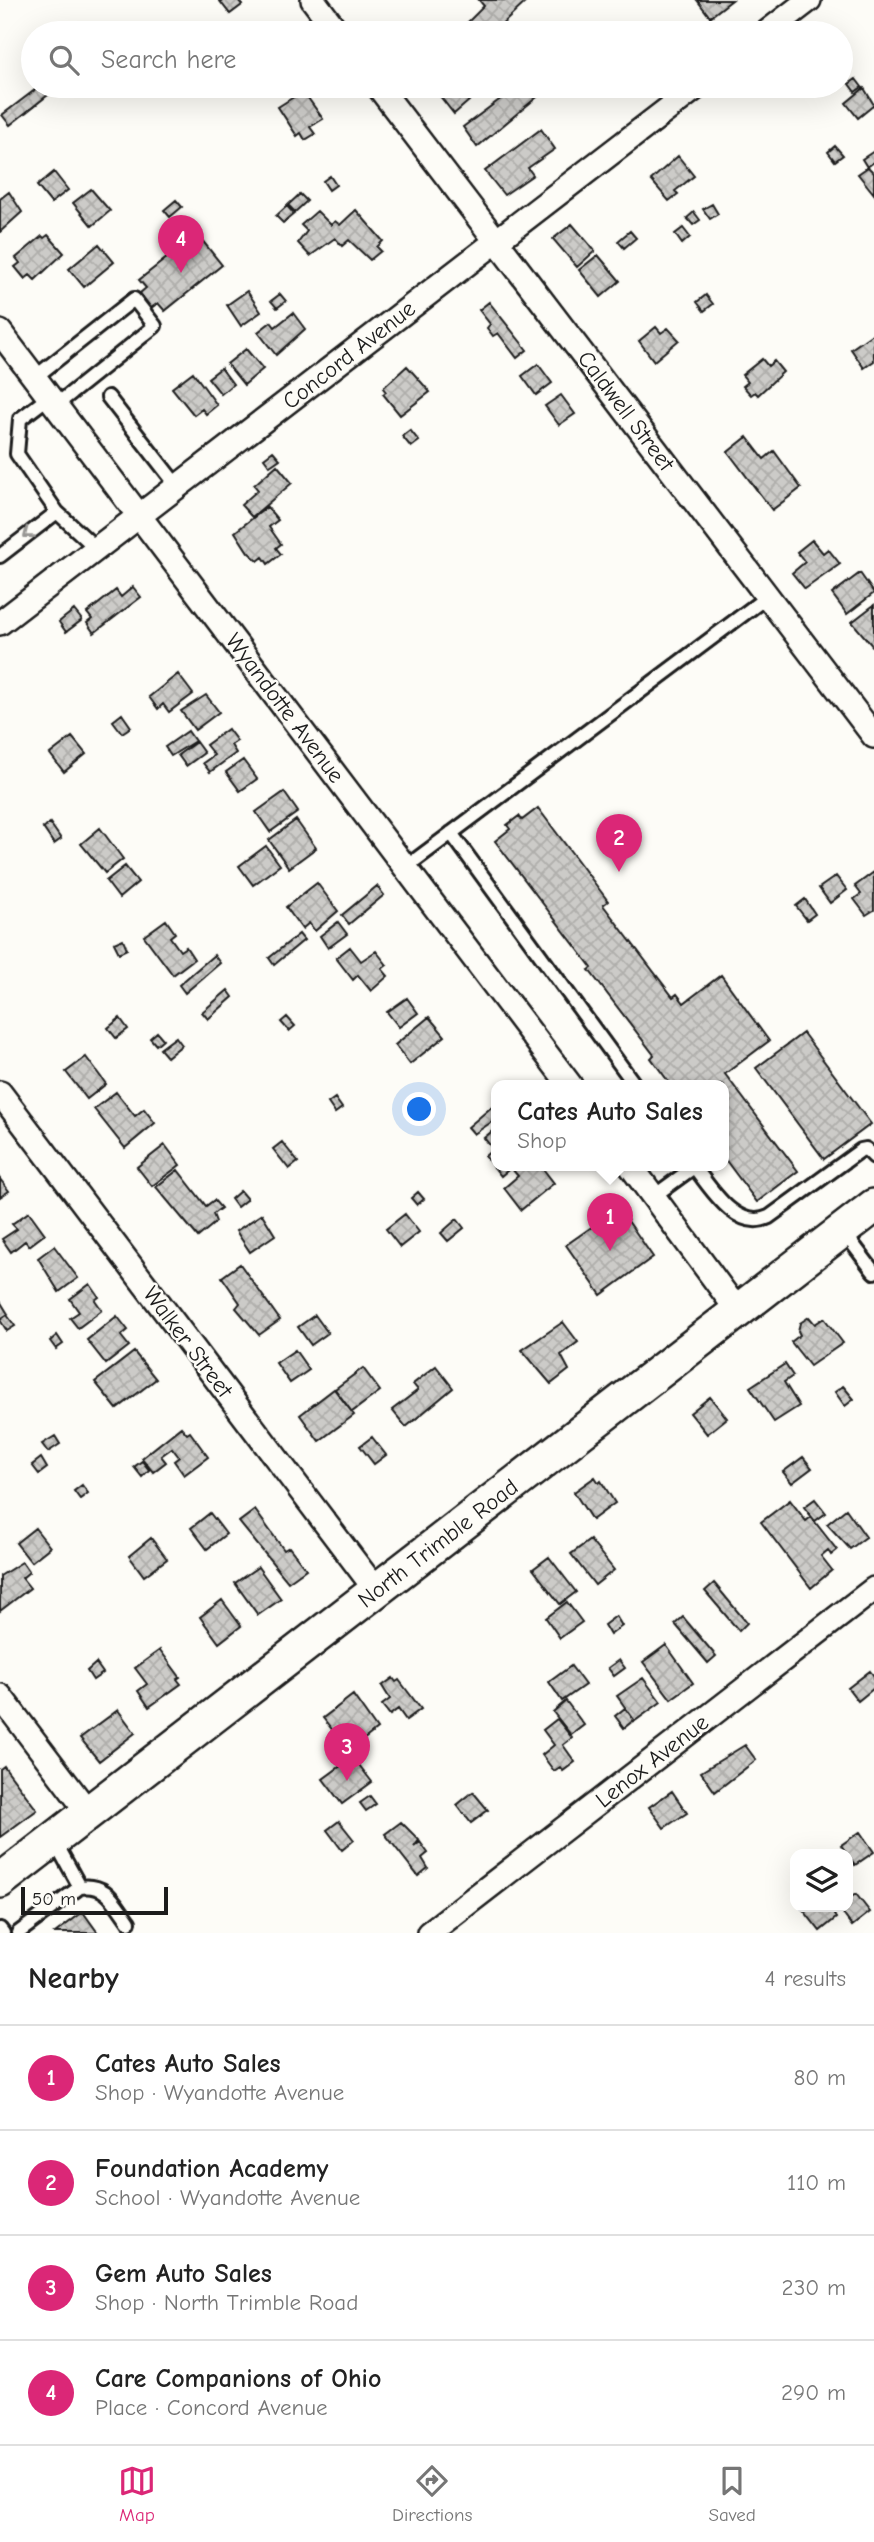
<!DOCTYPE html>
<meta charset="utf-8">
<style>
:root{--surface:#fff;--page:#f6f6f6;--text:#222;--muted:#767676;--line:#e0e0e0;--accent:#db2777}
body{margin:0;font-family:"Comic Neue",sans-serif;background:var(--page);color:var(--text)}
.controls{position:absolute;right:21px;bottom:21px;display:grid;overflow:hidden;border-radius:14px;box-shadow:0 7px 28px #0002}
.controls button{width:63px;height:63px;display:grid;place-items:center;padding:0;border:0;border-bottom:2px solid var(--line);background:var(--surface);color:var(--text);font:35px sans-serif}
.scale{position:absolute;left:21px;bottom:18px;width:147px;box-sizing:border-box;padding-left:7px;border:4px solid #1c1c1c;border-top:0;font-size:19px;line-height:24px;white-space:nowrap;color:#1c1c1c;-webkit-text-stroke:5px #fdfcf7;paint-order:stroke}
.you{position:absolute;left:420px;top:1110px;width:24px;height:24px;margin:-18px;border:5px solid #fff;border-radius:50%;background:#1a73e8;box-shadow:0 0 0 10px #1a73e833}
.badge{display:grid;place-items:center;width:46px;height:46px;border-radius:50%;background:var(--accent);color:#fff;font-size:23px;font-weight:700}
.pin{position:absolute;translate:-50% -58px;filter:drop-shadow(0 2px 4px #0008)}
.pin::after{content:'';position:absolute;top:37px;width:24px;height:21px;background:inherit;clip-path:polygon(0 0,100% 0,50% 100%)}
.popup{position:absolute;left:491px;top:1080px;width:238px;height:91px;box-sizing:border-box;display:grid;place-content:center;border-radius:14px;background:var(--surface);filter:drop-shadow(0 2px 5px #0005);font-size:23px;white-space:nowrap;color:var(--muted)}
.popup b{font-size:26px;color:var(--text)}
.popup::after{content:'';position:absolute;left:50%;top:100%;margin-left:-14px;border:14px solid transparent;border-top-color:var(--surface)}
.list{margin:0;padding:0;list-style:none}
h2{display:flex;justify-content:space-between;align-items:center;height:91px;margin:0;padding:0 28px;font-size:30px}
h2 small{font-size:23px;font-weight:400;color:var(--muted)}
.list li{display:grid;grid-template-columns:46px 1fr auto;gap:21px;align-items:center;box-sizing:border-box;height:105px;padding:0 28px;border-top:2px solid var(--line)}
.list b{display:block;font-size:26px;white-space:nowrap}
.list p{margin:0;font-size:23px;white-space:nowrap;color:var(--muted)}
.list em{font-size:23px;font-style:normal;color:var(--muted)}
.icon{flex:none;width:38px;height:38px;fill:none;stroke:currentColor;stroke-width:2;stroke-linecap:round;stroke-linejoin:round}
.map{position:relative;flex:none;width:874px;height:1933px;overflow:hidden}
.search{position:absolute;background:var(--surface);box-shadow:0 7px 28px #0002;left:21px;right:21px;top:21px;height:77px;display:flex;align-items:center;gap:18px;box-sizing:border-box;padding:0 24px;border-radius:38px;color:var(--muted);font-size:26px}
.sheet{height:511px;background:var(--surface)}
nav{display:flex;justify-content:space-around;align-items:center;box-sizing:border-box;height:98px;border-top:2px solid var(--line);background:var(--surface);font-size:19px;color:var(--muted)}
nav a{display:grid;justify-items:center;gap:4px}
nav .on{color:var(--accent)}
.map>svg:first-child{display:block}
.building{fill:url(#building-cross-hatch);stroke:#1c1c1c;stroke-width:2}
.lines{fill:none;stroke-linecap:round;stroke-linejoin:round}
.lane-casing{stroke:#1c1c1c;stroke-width:18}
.street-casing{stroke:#1c1c1c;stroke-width:28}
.secondary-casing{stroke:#1c1c1c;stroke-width:38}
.lane{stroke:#fdfcf7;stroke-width:12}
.street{stroke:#fdfcf7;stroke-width:23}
.secondary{stroke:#fdfcf7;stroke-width:33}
.oneway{stroke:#989794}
.labels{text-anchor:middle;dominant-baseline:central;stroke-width:5;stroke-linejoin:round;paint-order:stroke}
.street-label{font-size:23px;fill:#1c1c1c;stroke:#fdfcf7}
</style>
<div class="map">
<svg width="874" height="1933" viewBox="0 0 874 1933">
<defs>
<pattern id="building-cross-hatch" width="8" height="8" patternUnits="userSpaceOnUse" patternTransform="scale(1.75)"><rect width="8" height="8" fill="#cccbc8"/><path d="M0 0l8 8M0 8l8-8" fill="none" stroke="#afaeab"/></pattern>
</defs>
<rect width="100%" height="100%" fill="#fdfcf7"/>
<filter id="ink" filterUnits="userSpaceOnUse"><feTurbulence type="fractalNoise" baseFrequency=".0143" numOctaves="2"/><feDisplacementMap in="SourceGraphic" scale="14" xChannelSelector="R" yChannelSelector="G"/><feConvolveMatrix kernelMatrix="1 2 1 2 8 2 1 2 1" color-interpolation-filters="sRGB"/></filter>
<g filter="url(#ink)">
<path class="building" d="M219,0H238L242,5L230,14Z
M479,0H528L493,33H457L484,6Z
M697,0H732L710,17Z
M644,25L649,32L656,26L662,33H635Z
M856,79L862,87L855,92L849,84Z
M40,86L58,87L10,125L2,115Z
M444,86H470L477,94L454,114L436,91Z
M518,86H528L537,97L477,147L463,127Z
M864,88L874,105L858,118L846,103Z
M303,91L323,119L310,127L315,134L305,140L301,133L297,136L278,107Z
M541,129L555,149L528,168L533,175L504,195L485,171Z
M835,146L843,155L835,161L828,152Z
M874,151V162L867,167L862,159Z
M678,156L694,176L675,191L678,194L669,201L651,180Z
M868,167L874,173V194L858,174Z
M54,172L68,190L51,203L37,186Z
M330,176L336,185L329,190L323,181Z
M91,189L110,211L92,226L73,203Z
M9,192L22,212L0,232V199Z
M300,194L307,201L295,212L288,205Z
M176,200L182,207L170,217L164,210Z
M712,204L718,214L710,219L703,209Z
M287,206L294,214L283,223L276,216Z
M356,210L383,241L377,247L381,251L370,260L349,240L342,246L335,238L310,256L298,243L307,231L301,225L317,211L331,225L335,221L340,225Z
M694,212L700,220L693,225L687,218Z
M572,224L595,251L577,267L553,239Z
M683,228L690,237L682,244L675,234Z
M630,231L636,238L624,248L618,241Z
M197,234L222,265L165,311L158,303L151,308L140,293L146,288L139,280Z
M48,235L64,253L35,280L30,275L25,279L15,267L20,263L16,258L42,236L44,238Z
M99,244L114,262L84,287L69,269Z
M598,255L620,281L601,297L579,270Z
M247,291L261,312L241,326L227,305Z
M280,294L286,301L277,308L271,301Z
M706,295L713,304L704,311L697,302Z
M489,302L527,350L517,358L498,333L493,336L487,328L490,324L479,310Z
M293,313L305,329L276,355L258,332L271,322L275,327Z
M656,327L661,333L668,328L679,340L654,361L639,341Z
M874,333V361L864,368L851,349Z
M246,349L263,369L244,385L227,364Z
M762,359L768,366L774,361L783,372L758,395L755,392L751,395L743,386L748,382L742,375Z
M538,364L552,383L536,395L522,376Z
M407,366L430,392L400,415L383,394L386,392L383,388Z
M221,368L233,384L221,394L208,378Z
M193,372L217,405L206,414L202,409L194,415L172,388Z
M561,395L575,414L559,425L545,406Z
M410,430L419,441L411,447L402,436Z
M747,437L764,459L774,451L801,488L772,510L728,452Z
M273,451L280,459L270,466L264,458Z
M277,465L292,483L252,517L241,505L258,490L254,485Z
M267,507L278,520L269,527L281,544L276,548L281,554L268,564L263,557L258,561L248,552L235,532Z
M812,540L823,553L828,549L840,564L805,589L792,573L805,562L797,552Z
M860,573L874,593L847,614L832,594Z
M133,587L141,597L94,633L87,623L92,619L87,613L116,590L121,597Z
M874,605V648L852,622Z
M74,610L82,620L66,632L59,622Z
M178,674L193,694L169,712L163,704L158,709L149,697Z
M206,695L219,712L195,730L181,711Z
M122,714L131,727L122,733L113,721Z
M228,729L237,741L231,745L236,753L210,772L203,763L214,755L206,745Z
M188,731L195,741L171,756L165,747Z
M72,737L86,754L64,772L50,754Z
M196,742L204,753L186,766L178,755Z
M243,760L257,779L240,791L226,772Z
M284,792L298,812L270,832L256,812Z
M538,808L608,901L603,905L673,997L677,994L684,1003L721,975L769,1041L725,1074L798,1171L757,1202L724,1158V1085H671L651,1058L654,1055L589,970L592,968L495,841L510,829L507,825L519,816L522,820Z
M296,820L316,848L289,868L269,840Z
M50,823L61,839L54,844L43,828Z
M100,828L123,859L105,873L81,844Z
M266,846L280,865L253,885L239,866Z
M125,866L138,882L119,898L106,881Z
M874,872V910L866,915L854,899L861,894L855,886Z
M836,876L847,890L830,903L819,888Z
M317,883L338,911L315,931L309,923L302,929L286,907Z
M377,886L384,895L349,924L342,915Z
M805,899L815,914L807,920L796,906Z
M166,920L175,933L170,937L180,951L186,947L194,959L173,975L144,936Z
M338,922L347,934L328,948L320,936Z
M299,934L304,940L274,965L269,958Z
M123,939L127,949L119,953L114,943Z
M350,947L361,961L376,951L387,965L382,969L388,976L371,991L358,975L353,980L336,958Z
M214,955L220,963L185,993L179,985Z
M228,990L233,997L208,1019L202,1012Z
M407,998L418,1013L399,1027L387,1012Z
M287,1017L295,1026L289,1031L281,1022Z
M429,1017L445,1036L410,1064L395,1045Z
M120,1018L128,1029L116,1038L108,1028Z
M157,1032L163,1039L156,1045L150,1038Z
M803,1033L871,1124L824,1159L756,1068Z
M176,1037L182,1045L167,1057L160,1049Z
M86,1057L106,1084L87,1099L66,1072Z
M116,1092L135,1116L144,1109L155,1123L125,1148L94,1109Z
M335,1098L342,1108L335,1113L328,1103Z
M494,1105L496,1119L474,1134L468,1127Z
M496,1128V1165H514L501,1176L485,1156L493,1149L484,1138Z
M282,1142L298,1162L289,1169L273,1149Z
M165,1145L180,1165L152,1186L137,1167Z
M514,1165H540L554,1183L521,1210L504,1188L518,1176L511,1168Z
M178,1170L206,1206L214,1200L221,1208L213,1214L216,1222L198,1237L156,1187Z
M0,1179L9,1191L0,1197Z
M240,1191L247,1199L237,1207L231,1199Z
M418,1192L424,1199L417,1205L411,1198Z
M619,1208L653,1257L601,1295L566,1245Z
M29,1212L45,1234L29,1246L25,1241L11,1252L2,1239L17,1229L12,1224Z
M262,1214L275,1235L250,1252L236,1231Z
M405,1214L419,1232L400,1247L386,1229Z
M457,1219L464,1228L448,1241L441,1233Z
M54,1246L78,1278L59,1292L38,1258Z
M240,1264L280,1320L259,1335L236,1308L240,1303L222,1277Z
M90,1284L99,1297L95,1300L102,1310L78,1328L70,1318L79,1312L70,1299Z
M0,1301L8,1314L0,1319Z
M7,1315L15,1326L7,1331L0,1320Z
M315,1315L328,1333L311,1345L298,1327Z
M117,1316L128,1330L121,1336L129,1346L106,1364L87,1340Z
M809,1317L815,1324L824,1318L843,1343L810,1366L791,1342L800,1335L798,1331L800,1323Z
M563,1322L578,1342L561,1355L569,1370L551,1384L522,1350Z
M57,1335L63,1344L56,1349L50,1341Z
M295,1350L309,1370L290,1383L276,1363Z
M134,1352L156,1379L117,1409L95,1382Z
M785,1364L793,1376L784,1382L799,1406L774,1422L750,1387Z
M436,1366L453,1388L406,1427L392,1410L418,1390L413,1384Z
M363,1368L380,1391L352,1412L335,1389Z
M843,1386L854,1399L845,1406L835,1392Z
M334,1389L354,1415L319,1441L300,1415Z
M710,1397L727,1418L707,1434L690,1413Z
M181,1427L187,1434L190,1432L208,1457L184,1475L174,1461L179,1457L172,1448L161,1456L166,1462L153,1472L142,1458Z
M55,1436L60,1444L48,1452L42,1444Z
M372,1437L386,1455L374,1464L360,1446Z
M803,1457L812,1468L792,1483L783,1472Z
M41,1458L47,1468L39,1474L32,1465Z
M142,1461L149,1470L142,1477L134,1467Z
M595,1477L599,1483L601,1481L615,1503L592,1520L574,1492Z
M82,1485L88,1493L80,1499L74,1491Z
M815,1499L826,1513L815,1521L804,1507Z
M790,1500L806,1521L811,1517L837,1550L831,1555L828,1550L821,1556L832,1570L811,1588L761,1522Z
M846,1509L866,1537L850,1549L827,1524Z
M255,1510L284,1550L289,1547L306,1569L288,1582L239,1522Z
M210,1513L226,1534L207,1549L191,1528Z
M35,1528L50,1547L31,1562L16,1543Z
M151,1538L167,1559L144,1576L129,1556Z
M590,1540L614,1570L595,1585L571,1554Z
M549,1557L576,1592L560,1604L533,1569Z
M22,1562L29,1572L22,1578L30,1588L0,1611V1576Z
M258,1567L281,1599L258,1615L235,1583Z
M714,1583L747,1623L739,1631L705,1591Z
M222,1600L241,1626L219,1643L200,1617Z
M567,1602L582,1622L560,1638L546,1618Z
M616,1616L622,1626L610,1635L604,1625Z
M683,1617L716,1656L708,1663L675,1624Z
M666,1645L693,1683L671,1699L643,1662Z
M160,1650L180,1677L177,1679L181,1684L149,1707L138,1691L147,1684L135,1668Z
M619,1660L625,1668L614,1676L608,1668Z
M96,1663L103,1673L93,1680L87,1671Z
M571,1666L585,1685L562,1701L549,1682Z
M870,1671L874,1676V1688L858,1701L848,1688Z
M393,1678L396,1682L399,1680L421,1709L406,1720L398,1709L390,1715L382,1705L390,1699L382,1686Z
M643,1678L661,1702L635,1721L617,1696Z
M353,1695L377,1729L349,1751L323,1718Z
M566,1701L584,1725L571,1735L553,1712Z
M625,1708L634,1720L624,1728L615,1716Z
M118,1710L135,1733L99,1761L80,1738Z
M557,1719L572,1738L563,1745L575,1762L563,1771L560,1767L554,1771L542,1755L554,1745L543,1730Z
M745,1745L756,1760L715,1792L701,1772Z
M353,1757L372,1782L342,1804L323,1779Z
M4,1766L37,1810L0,1837V1769Z
M672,1791L687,1813L664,1828L649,1807Z
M473,1792L488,1810L471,1823L457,1805Z
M370,1796L376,1804L366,1811L360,1803Z
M339,1821L354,1840L342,1850L327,1830Z
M401,1822L419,1840L414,1847L420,1842L428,1853L422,1858L428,1868L418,1876L385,1834Z
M860,1832L874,1852L855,1865L841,1845Z
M856,1894L870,1912L852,1926L840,1910L834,1915L836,1918L820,1931L801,1907H848V1899Z
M83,1912L98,1933H55Z"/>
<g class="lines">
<g class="lane-casing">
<path id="lane" d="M34,378L134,299L155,326L55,406
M49,397L20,419L17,454L57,512L97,549
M108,397L178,487
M0,556L57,512
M451,833L635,1085
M406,867L768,596
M693,1165C711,1189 737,1232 769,1217L861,1150L866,1149L874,1157
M654,1196L694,1167
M843,1231L874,1272
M54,1840L80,1887C107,1883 114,1902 129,1922
M0,1929L3,1933
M18,1933L80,1887"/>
</g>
<g class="street-casing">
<path id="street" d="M313,0L338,33
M766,33L809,0
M378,86L874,736
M0,332L570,1085
M0,623L698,86
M0,1093L376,1590
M630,1165L738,1311
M0,1696L88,1812
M429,1933L874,1589"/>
</g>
<g class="secondary-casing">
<g id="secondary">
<path id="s1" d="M0,1881L874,1206"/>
</g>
</g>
<use href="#lane" class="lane"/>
<use href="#street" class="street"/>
<use href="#secondary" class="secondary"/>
</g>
<defs><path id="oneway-chevron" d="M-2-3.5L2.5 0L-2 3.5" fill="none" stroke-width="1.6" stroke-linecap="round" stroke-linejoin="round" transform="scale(1.75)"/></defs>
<use class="oneway" href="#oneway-chevron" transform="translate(28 534) rotate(142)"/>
</g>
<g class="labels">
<g class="street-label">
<text transform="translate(349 355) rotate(-38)">Concord Avenue</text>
<text transform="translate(626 411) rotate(53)">Caldwell Street</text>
<text transform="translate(285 708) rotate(53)">Wyandotte Avenue</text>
<text transform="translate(188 1342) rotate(53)">Walker Street</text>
<text stroke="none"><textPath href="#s1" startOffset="553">North Trimble Road</textPath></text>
<text transform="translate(652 1761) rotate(-38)">Lenox Avenue</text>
</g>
</g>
</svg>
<div class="controls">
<button><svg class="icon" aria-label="layers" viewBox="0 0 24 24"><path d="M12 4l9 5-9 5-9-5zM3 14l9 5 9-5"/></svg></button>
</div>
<div class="scale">50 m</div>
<div class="you"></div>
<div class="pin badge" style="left:610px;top:1251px">1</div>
<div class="popup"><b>Cates Auto Sales</b>Shop</div>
<div class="pin badge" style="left:619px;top:872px">2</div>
<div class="pin badge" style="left:347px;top:1781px">3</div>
<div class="pin badge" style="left:181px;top:273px">4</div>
<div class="search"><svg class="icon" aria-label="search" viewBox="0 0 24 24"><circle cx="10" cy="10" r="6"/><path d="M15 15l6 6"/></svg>Search here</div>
</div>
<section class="sheet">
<h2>Nearby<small>4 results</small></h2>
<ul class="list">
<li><span class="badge">1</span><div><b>Cates Auto Sales</b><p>Shop · Wyandotte Avenue</p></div><em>80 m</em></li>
<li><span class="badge">2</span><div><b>Foundation Academy</b><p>School · Wyandotte Avenue</p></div><em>110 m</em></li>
<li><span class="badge">3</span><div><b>Gem Auto Sales</b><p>Shop · North Trimble Road</p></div><em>230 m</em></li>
<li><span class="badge">4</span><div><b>Care Companions of Ohio</b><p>Place · Concord Avenue</p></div><em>290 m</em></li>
</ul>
</section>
<nav>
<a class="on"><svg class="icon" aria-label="map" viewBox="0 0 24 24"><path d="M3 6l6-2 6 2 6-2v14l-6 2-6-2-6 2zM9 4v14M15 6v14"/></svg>Map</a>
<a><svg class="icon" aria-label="directions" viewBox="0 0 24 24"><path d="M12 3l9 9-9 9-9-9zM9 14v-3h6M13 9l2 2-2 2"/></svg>Directions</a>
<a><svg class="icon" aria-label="saved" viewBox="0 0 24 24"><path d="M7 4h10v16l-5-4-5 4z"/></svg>Saved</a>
</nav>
